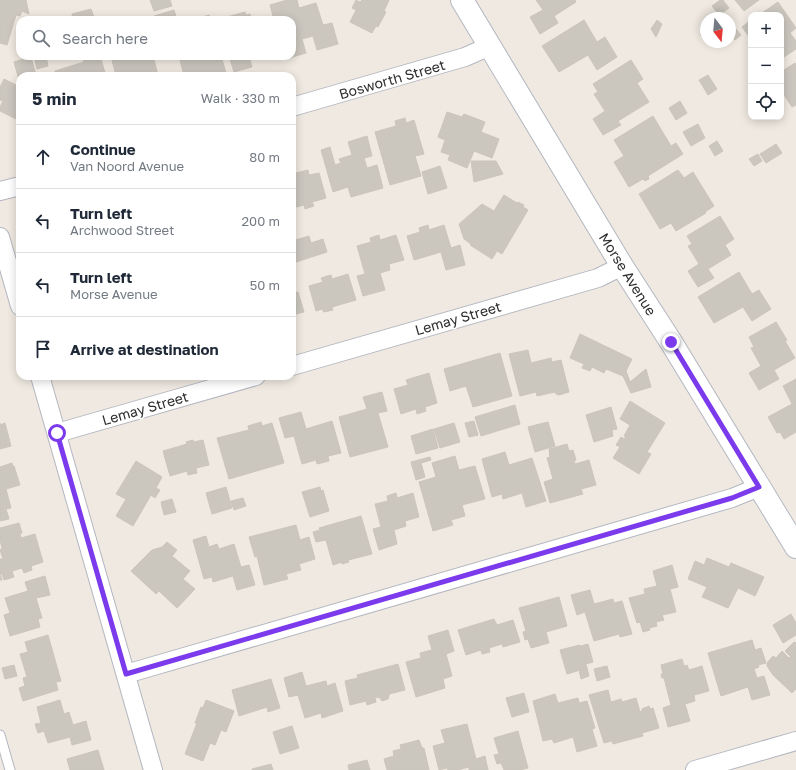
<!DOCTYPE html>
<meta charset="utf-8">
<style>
:root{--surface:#fff;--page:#f6f6f7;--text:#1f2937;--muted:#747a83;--line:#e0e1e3}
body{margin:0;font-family:"Golos Text",sans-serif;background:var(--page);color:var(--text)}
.controls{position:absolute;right:12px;top:12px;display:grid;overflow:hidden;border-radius:8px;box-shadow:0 2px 10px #0003}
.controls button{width:36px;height:36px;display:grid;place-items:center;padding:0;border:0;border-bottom:1px solid var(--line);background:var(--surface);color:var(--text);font:20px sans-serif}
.compass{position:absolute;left:700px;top:12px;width:36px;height:36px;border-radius:50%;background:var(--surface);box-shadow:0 2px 10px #0003;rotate:164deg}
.stop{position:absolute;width:12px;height:12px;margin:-9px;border:3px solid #7c3aed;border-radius:50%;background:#fff}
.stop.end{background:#7c3aed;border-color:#fff;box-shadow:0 1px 4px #0008}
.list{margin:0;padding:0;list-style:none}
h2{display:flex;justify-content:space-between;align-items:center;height:52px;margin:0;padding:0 16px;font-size:17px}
h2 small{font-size:13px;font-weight:400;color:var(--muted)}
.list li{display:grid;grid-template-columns:26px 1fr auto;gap:12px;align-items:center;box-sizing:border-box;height:64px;padding:0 16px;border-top:1px solid var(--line)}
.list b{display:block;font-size:15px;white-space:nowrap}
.list p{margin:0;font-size:13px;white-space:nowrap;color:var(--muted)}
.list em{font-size:13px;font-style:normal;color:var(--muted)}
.icon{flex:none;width:22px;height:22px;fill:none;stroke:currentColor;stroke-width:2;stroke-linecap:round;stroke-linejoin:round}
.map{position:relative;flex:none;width:796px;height:770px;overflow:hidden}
.search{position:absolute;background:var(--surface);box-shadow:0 2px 10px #0003;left:16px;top:16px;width:280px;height:44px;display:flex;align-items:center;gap:10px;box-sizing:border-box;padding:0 14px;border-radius:12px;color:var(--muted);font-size:15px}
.panel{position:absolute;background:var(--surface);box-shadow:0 2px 10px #0003;left:16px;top:72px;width:280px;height:308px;border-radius:12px}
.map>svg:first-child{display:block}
.building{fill:#cbc7bf;stroke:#cbc5ba}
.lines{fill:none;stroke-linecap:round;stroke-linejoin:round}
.service-casing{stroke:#b4b7c1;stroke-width:11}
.minor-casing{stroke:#b4b7c1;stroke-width:20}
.tertiary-casing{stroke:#b4b7c1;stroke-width:24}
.service{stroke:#fff;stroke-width:9}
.minor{stroke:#fff;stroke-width:18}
.tertiary{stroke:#fff;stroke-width:22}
.route{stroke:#7c3aed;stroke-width:5}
.labels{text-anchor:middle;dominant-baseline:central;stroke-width:3.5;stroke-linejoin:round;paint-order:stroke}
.street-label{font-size:14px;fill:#2e2e2e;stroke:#fff}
</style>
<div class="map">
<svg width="796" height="770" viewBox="0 0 796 770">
<rect width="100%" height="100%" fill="#efe9e1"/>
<path class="building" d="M0,0H26L29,14L22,11L20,16L16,15L7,45L0,43Z
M150,0H170L172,6L154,11Z
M287,0H297L299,8L316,3L323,25L332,23L338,44L317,50L313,36L302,39L306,53L289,58V56H292V20H278L277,15L273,16L270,5Z
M356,0L360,2L362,0H389L384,11L386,12L378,27L376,26L372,33L350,22L356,10L352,8Z
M536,0H575L576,2L554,16L558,23L540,34L530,17L543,10Z
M720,0H723L729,8L719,15L712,6Z
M735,0H759L744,11Z
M778,2L796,28L790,33L796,41V49L781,59V15H759Z
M91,9L95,20H73L72,14Z
M174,10L177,20H156L154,16Z
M245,12L246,15L250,14L251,20H216Z
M209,15L211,20H193Z
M584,20L597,42L605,37L617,57L597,70L588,55L559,72L542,46Z
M657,20L662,24L656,37L651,29Z
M751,20V39L742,27Z
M706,23V39L704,40L700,34L704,31L701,26Z
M736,29L741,35L735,40L730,33Z
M34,56H46L48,66L37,69Z
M93,56H100L106,76H56L55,71L84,62L83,59Z
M111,56H153L158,75L166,73L167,76H116Z
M179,56H221L227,76H184Z
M229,56H249L252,67L234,72Z
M31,57L36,75L31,76H20V79L19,80L14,62Z
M631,60L643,79L637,83L649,102L618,121L621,125L603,135L593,119L605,111L594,94L598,92L593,84Z
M795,63L796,65V105L792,107L781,90V72Z
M708,75L717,89L708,95L699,80Z
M4,79L20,87V121L0,111V107L3,101L0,100V87Z
M680,101L687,113L676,120L669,108Z
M447,112L462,117L464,114L485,122L481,132L499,139L492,158L474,151L467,168L448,160L450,155L441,152L445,140L438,137Z
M653,116L671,146L676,143L683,154L648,176L649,179L645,181L643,179L629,187L614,162L624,156L614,140Z
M405,118L406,123L414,120L424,154L415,156L421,176L390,185L375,132L396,126L395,121Z
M698,124L705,138L691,146L683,132Z
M367,136L372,156L364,158L367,168L377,165L383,188L351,197L348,187L333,192L321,150L330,147L335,165L341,163L339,159L352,155L348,142Z
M717,141L723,151L715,156L709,146Z
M776,144L782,153L766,163L760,154Z
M758,154L762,161L754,166L749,159Z
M471,161H496L503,174L474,182Z
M440,166L447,188L428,194L422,172Z
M308,170L309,175L319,173L326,198L312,202L314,206L305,209L304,205L292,208V174Z
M678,170L684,178L693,172L714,206L705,212L706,213L676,231L671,223L660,229L639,194Z
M504,195L517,203L518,202L524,205L523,207L528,210L502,254L497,251L492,259L470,245L471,244L464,239L459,224L482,204L494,211Z
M720,216L734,239L725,245L731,255L708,269L714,278L698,287L688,271L699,264L688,246L692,244L687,236Z
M428,225L429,230L444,225L451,248L460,245L465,265L446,270L441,252L414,260L407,236L420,232L419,228Z
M379,235L380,240L396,235L404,260L389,264L390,270L380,273L385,290L363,296L357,276L365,274L357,246L371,242L370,238Z
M309,236L311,243L323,239L327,252L296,262L292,250V241Z
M739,272L752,294L759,290L771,309L752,321L743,307L714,323L698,297Z
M348,274L356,300L332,307L333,310L324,312L322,309L316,311L309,286L323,282L321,278L331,275L332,279Z
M298,292L304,312L292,315V293Z
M776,322L787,340L785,341L795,358L774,370L779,379L759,390L749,373L761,366L751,348L754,347L749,337Z
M580,334L632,359L626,371L630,382L646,369L651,387L631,393L623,376L606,369L604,373L592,367L590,371L582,368L584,364L570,358Z
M528,350L531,363L551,358L552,362L561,360L569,392L559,395L556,394L555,392L537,396L536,392L520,396L509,354Z
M500,353L512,396L473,407L466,386L450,391L444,369Z
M429,373L437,403L425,407L426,411L417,414L416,409L401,414L394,389L408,385L406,380Z
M796,379V432L784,439L780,432L777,433L768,417L792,404L783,386Z
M382,392L387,411L378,413L388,447L350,457L339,417L367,409L363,397Z
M630,401L665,423L647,452L651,454L639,474L613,458L620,447L616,445L621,437L624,439L626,437L624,436L630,425L620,419Z
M515,405L520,424L481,436L475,417Z
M611,407L617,429L612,430L613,436L594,442L586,415Z
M301,412L306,429L332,421L341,453L328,456L329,461L317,464L316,460L302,464L294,436L285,438L279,418Z
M474,421L478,435L469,437L465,423Z
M261,422L262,426L272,423L284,463L229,479L217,438L249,430L248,426Z
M548,422L555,446L535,452L528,427Z
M0,423V425L5,423L11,446L0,449Z
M454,423L460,442L440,448L434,429Z
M433,429L438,448L416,454L411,436Z
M193,440L194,442L203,440L209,465L196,468L197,473L188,475L187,471L170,476L163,451L187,444L186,442Z
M567,444L569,451L573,450L576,460L574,461L575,464L589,460L596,485L581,489L583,494L550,503L544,482L553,479L547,458L550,457L549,449Z
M505,452L509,465L532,458L546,501L526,507L522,493L503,499L502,494L492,497L482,459Z
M455,456L459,470L475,466L485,499L462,505L465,516L451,520L453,525L433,531L419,482L436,477L432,463Z
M430,457L431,460L421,463L425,477L416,480L411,462Z
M136,461L162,477L156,488L160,490L155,498L151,495L133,526L116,516L126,499L116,494Z
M12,463L13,466H14L20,485L6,489L11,508L6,509L9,519L0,521V467Z
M226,487L232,508L212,514L206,493Z
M320,487L321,491L323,490L329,511L310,517L302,492Z
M396,493L397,498L413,493L419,517L405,521L406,526L394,530L397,544L379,550L373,529L381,527L375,504L388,501L387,496Z
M243,498L246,506L234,510L231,501Z
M172,499L176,512L164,515L161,502Z
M361,516L372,554L348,560L349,562L342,564V562L333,565L326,540L316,542L313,532L320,530L319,528Z
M19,523L22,533H20L21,538L35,534L43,562L31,566L32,570L24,573L22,568L12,571L14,577L4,580L2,574H0L2,580H0V559H3L0,550L2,548L0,540V528Z
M296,525L300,540L309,537L315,559L299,564L301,570L286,574L288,579L264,585L257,556L255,557L249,537Z
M206,536L209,547L217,544L219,549L234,544L241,567L249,565L255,585L237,590L233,576L213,582L212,577L204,579L193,540Z
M167,542L177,550L172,556L190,571L183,579L195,589L177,608L159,591L156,594L131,571L152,550L162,547Z
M707,558L729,567L731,563L764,577L755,596L738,588L728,608L702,597L707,587L688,579L695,561L704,565Z
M672,565L678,587L670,589L676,612L662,615L664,620L656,622L657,626L649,628L650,630L643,632L640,622L637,623L629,598L645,594L644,589L657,586L653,571Z
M45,576L50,595L36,598L42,618L38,619L40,627L10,636L4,615L10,613L5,598L28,591L25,582Z
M590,590L594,604L613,599L614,603L622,601L632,634L620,637L619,634L594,641L585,612L577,615L571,595Z
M559,597L567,626L546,632L549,643L531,648L528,639L525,640L523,632L526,631L519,608Z
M791,614L796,623V635L783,643L773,625Z
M494,619L497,625L513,620L520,642L503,647L502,644L489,648L490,652L482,654L481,650L466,655L458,630Z
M448,630L454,651L446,654L452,676L443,679L445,688L416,697L406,662L421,658L420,653L432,650L428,636Z
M48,635L61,681L56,682L58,690L23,701L19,688L25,686L23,678L27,677L20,654L28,652L25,642Z
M752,640L755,650L761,648L766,663L758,665L759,667L754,669L757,678L764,676L770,695L752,700L748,687L721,696L708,653Z
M794,642L796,643V689L792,693L773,675L767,666V663L773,656L776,658L782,651L789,658L791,657L785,651Z
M588,644L593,662L586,664L581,646Z
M580,645L587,668L567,674L560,650Z
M682,659L684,666L687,665L689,670L702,666L709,691L694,695L695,701L685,704L690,721L668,727L663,708L671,705L664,678H662L661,674H663L661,665Z
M398,664L405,690L389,694V696L388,699L382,701L379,697L375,698L376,702L367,705L366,701L350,705L345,681L358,678L357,675Z
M14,665L17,676L5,679L2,668Z
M607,666L610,677L597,681L594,669Z
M587,668L589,676L581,679L579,670Z
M302,672L306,686L326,681L327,686L335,683L343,711L322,718L321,713L305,718L298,695L289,697L284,678Z
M271,679L280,708L268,712L267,707L239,716L232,690Z
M608,690L611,702L621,699L622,702L636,698L640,712L642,711V709L649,706L650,709L653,708L659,728L642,733L643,736L613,744L612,741L604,743L589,695Z
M524,693L529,712L512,717L506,698Z
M555,694L558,703L578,698L579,703L587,701L595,728L592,729L597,746L577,752L573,737L554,743L552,739L543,741L533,701Z
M60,700L64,714L69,712L73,725L86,721L91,740L72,745L70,737L48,743L44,731L38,733L35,724L41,723L37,707Z
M206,700L234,711L226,732L221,730L215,745L210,743L203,761L185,754L197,723H195L201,707L203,708Z
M467,724L476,759L485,756L488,770H469V767L458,770H448L447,768L439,770L433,746L445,743L441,730Z
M292,726L299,748L280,754L273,732Z
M518,731L528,768L520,770H504L501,763L497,764L494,755L499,754L494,738Z
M419,740L422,748H424L429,770H387L384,759L394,756L393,751L401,749L400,745Z
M98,750L104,770H70L67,759Z
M367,760L370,770H349L348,765Z
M271,764L273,770H252V769Z"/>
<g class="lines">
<g class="service-casing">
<path id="service" d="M0,735L10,770"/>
</g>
<g class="minor-casing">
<path id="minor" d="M292,107L465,57L490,46
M0,191L20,186
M0,237L20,306
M292,366L598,278L622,266
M40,376L153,770
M57,433L256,376
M126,674L732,498L759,487
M695,770L796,741"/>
</g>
<g class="tertiary-casing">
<path id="tertiary" d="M462,0L622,266L671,342L796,547"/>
</g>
<use href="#service" class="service"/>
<use href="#minor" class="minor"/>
<use href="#tertiary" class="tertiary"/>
</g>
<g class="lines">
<path class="route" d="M57,433L126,674L732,498L759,487L671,342"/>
</g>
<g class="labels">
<g class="street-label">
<text transform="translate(392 79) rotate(-16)">Bosworth Street</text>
<text transform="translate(628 274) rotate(58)">Morse Avenue</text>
<text transform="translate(458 318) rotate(-16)">Lemay Street</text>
<text transform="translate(145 408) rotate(-16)">Lemay Street</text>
</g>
</g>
</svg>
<div class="controls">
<button>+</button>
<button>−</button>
<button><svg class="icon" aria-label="locate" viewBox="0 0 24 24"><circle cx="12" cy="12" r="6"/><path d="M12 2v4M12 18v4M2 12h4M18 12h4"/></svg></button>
</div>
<svg class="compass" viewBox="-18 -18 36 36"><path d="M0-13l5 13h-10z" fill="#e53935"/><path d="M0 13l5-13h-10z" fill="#747a83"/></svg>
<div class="stop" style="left:57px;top:433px"></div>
<div class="stop end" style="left:671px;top:342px"></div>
<div class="search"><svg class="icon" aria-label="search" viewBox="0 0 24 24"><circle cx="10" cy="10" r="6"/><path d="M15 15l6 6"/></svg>Search here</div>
<section class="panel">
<h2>5 min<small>Walk · 330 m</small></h2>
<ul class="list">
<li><svg class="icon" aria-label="ahead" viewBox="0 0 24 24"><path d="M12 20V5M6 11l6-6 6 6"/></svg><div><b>Continue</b><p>Van Noord Avenue</p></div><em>80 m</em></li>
<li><svg class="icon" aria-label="left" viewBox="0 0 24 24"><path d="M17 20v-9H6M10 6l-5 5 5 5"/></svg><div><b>Turn left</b><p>Archwood Street</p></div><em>200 m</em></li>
<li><svg class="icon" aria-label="left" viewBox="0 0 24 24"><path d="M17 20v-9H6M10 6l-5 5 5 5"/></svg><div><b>Turn left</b><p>Morse Avenue</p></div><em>50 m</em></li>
<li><svg class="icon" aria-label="arrive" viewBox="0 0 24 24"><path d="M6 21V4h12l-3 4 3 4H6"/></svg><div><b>Arrive at destination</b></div></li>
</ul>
</section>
</div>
